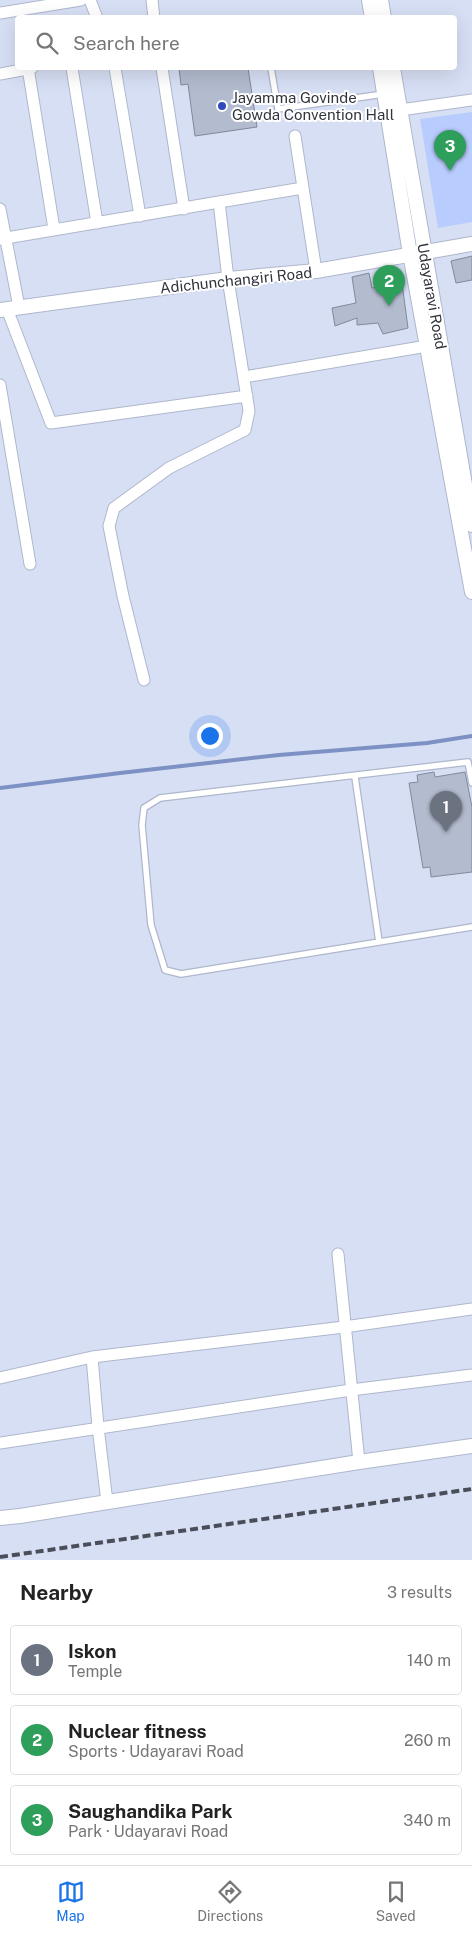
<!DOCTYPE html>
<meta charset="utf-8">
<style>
:root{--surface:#fff;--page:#f6f6f6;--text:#222;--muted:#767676;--line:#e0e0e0;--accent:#1a73e8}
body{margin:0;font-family:"Public Sans",sans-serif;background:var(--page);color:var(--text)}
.you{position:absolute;left:209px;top:735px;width:18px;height:18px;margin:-12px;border:4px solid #fff;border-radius:50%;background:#1a73e8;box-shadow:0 0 0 8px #1a73e833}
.badge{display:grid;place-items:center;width:32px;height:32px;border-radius:50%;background:var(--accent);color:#fff;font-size:16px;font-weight:700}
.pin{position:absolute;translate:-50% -41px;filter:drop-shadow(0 1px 2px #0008)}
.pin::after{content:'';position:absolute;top:26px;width:18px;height:15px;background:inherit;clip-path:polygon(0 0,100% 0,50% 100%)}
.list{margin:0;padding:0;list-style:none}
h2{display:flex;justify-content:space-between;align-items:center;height:65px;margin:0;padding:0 20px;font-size:21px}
h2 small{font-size:16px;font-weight:400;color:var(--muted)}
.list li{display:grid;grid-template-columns:32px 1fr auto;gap:15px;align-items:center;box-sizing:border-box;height:70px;margin:0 10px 10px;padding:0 10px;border:1px solid var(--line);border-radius:5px}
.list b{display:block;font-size:19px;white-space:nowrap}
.list p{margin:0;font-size:16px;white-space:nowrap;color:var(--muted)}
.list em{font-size:16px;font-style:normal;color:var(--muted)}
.icon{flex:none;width:28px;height:28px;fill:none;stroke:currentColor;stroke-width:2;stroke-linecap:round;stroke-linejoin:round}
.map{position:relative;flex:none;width:472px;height:1560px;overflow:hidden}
.search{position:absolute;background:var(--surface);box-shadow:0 5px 20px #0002;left:15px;right:15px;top:15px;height:55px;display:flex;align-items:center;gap:12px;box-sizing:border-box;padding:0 18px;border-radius:5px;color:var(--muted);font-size:19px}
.sheet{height:305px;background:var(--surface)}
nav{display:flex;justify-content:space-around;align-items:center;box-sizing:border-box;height:70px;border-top:1px solid var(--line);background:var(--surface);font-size:14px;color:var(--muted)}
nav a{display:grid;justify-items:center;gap:2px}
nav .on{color:var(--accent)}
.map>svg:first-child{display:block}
.green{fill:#b8ccfe}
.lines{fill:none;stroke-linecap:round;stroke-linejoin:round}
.stream{stroke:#7e91c4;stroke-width:4}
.building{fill:#b3bbcf;stroke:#81899c}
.service-casing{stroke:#afb7cc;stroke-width:8}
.minor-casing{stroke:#afb7cc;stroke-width:13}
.tertiary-casing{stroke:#afb7cc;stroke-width:16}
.service{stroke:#fff;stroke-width:5.5}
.minor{stroke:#fff;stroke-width:11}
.tertiary{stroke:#fff;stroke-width:14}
.rail{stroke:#4a4e58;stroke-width:4;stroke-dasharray:8 4;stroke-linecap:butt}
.poi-dot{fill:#304abb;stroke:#fff;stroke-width:2}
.labels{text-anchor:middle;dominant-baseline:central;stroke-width:4;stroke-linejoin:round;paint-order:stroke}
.poi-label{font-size:15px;fill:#32353d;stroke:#fff;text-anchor:start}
.street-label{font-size:15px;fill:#32353d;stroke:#fff}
</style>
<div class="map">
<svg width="472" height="1560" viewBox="0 0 472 1560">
<rect width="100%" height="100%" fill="#d7dff5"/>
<path class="green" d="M472,112V222L438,228L420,119Z"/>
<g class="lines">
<path class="stream" d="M0,788L120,773L279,755L427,743L472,736"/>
</g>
<path class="building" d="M179,68H248L257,127L195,136L188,84L181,85Z
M472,256V280L456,283L451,261Z
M369,273L372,288L402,283L408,328L383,334L378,323L357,325V318L335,326L332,308L356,303L352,277Z
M434,772L435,777L465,772L472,807V872L431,877L430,867L423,868L409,783L418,782L417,775Z"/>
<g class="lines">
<g class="service-casing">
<path id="service" d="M271,68L278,109L384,94
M355,777L379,942
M472,783L468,762L160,798L144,808L142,825L151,925L165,970L181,974L472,927"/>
</g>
<g class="minor-casing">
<path id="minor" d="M90,0L97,18
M152,0L154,18
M0,13L81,0
M28,68L54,229
M72,68L97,223
M115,68L140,216
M162,68L184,209
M0,74L32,68
M400,110L472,100
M295,136L316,271
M219,202L303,188
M0,209L19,307
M0,239L219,202L228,279L249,411L245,430L169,468L114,508L109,526L123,596L144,680
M7,309L51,423L247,396
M244,377L427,346
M0,385L30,564
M338,1254L359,1462
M92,1357L98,1427L107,1502
M0,1378L92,1357L344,1327L472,1309
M0,1443L351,1390L472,1375"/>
</g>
<g class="tertiary-casing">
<path id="tertiary" d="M369,0L372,18
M381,0L384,18
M380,68L410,254L472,592
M393,68L472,525
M0,310L228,279L316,271L472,244
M0,1518L20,1516L359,1462L472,1446"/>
</g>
<use href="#service" class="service"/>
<use href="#minor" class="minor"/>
<use href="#tertiary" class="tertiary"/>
<path class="rail" d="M0,1557L472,1489"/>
</g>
<circle class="poi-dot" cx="222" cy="106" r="5"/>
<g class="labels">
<g class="poi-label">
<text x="232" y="97">Jayamma Govinde<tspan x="232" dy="17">Gowda Convention Hall</tspan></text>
</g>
<g class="street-label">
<text transform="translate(236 280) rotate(-6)">Adichunchangiri Road</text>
<text transform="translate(432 296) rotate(80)">Udayaravi Road</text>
</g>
</g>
</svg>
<div class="you"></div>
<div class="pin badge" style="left:446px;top:832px;background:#6b7280">1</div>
<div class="pin badge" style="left:389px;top:306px;background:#2e9e5b">2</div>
<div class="pin badge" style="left:450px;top:171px;background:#2e9e5b">3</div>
<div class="search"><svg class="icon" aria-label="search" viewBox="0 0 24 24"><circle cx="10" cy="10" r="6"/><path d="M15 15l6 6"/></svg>Search here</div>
</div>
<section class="sheet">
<h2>Nearby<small>3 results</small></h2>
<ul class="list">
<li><span class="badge" style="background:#6b7280">1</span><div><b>Iskon</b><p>Temple</p></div><em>140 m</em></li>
<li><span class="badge" style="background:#2e9e5b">2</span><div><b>Nuclear fitness</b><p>Sports · Udayaravi Road</p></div><em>260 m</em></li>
<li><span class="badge" style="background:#2e9e5b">3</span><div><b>Saughandika Park</b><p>Park · Udayaravi Road</p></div><em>340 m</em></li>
</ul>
</section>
<nav>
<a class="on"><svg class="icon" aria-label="map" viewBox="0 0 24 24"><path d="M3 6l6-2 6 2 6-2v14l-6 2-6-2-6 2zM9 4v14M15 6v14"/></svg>Map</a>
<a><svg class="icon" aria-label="directions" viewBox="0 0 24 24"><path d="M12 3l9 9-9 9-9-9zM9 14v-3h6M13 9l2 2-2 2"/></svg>Directions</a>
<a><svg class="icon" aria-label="saved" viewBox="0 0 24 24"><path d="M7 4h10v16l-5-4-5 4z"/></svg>Saved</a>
</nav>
